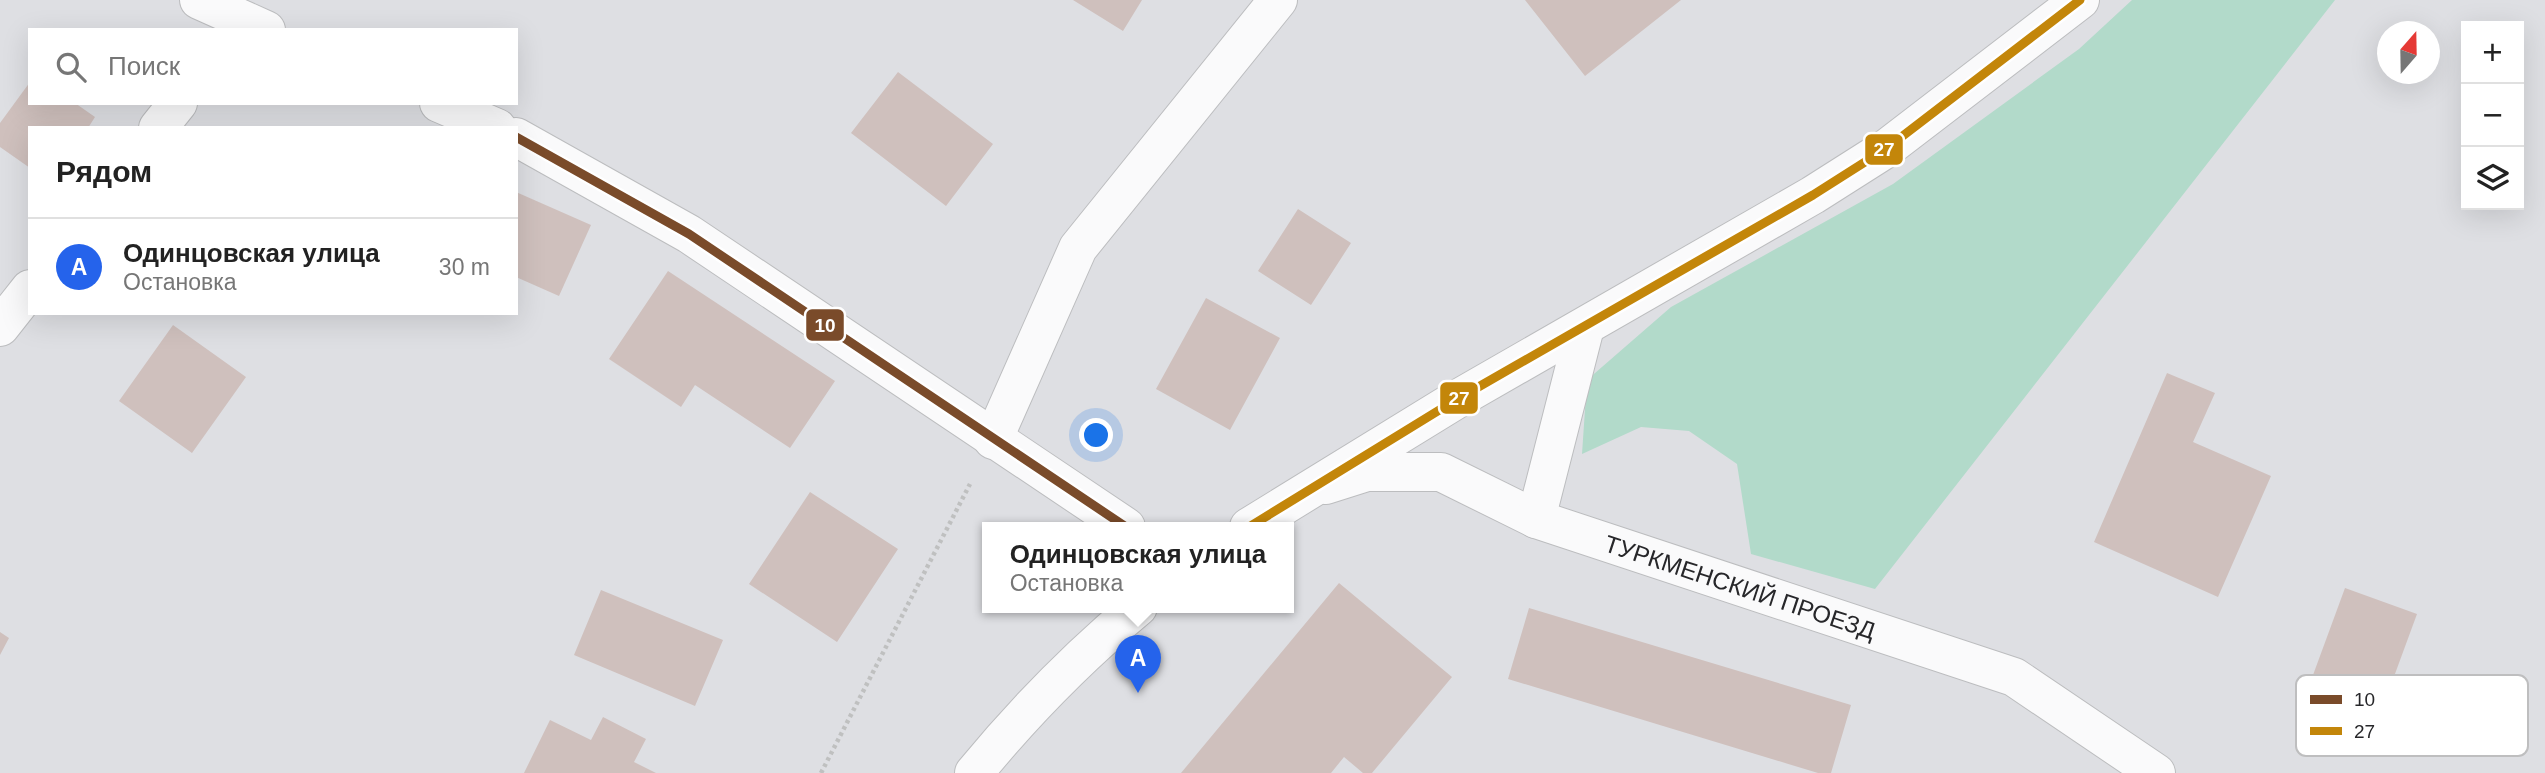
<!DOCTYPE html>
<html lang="ru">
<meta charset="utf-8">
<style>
:root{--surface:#fff;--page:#f6f6f6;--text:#222;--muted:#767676;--line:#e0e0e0;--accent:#2563eb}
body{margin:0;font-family:Arial,sans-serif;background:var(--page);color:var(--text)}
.controls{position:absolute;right:21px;top:21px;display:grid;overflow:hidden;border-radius:0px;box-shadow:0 7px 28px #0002}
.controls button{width:63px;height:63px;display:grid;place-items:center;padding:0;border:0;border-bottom:2px solid var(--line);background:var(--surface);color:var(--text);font:35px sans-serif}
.compass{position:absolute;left:2377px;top:21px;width:63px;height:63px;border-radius:50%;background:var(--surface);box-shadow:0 7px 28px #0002;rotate:20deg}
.you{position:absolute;left:1097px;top:436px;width:24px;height:24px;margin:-18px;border:5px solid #fff;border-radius:50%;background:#1a73e8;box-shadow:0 0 0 10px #1a73e833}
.badge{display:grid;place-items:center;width:46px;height:46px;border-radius:50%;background:var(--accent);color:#fff;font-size:23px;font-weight:700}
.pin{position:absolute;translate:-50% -58px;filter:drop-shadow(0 2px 4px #0008)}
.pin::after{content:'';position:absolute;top:37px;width:24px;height:21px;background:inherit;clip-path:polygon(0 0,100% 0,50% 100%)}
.popup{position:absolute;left:982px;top:522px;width:312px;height:91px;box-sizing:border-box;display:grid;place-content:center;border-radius:0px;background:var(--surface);filter:drop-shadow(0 2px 5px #0005);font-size:23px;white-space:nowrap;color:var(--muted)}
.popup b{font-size:26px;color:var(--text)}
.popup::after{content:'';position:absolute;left:50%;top:100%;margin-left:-14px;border:14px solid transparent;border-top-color:var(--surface)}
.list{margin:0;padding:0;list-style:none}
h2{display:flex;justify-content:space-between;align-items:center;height:91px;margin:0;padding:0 28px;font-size:30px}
h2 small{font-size:23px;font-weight:400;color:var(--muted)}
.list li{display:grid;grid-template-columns:46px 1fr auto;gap:21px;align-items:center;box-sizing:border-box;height:98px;padding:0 28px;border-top:2px solid var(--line)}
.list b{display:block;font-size:26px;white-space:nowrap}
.list p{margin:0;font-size:23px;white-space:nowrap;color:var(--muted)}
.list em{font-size:23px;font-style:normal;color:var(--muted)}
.icon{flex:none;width:38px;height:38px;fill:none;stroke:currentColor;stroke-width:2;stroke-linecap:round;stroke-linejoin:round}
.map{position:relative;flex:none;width:2545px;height:773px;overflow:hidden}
.search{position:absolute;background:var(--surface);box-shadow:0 7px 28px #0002;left:28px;top:28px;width:490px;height:77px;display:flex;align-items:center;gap:18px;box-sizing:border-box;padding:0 24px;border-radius:0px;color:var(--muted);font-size:26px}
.panel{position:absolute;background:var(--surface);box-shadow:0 7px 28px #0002;left:28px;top:126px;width:490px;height:189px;border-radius:0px}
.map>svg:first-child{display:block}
.green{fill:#b2daca}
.building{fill:#cfc0bd}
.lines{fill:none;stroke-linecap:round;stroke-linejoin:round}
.minor-casing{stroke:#bcbdbf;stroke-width:40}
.tertiary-casing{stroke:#bcbdbf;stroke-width:40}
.path{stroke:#bfc0c0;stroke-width:4.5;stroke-dasharray:3.5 3.5;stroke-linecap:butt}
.minor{stroke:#fafafb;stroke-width:38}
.tertiary{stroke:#fafafb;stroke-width:38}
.bus-1-casing{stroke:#fff;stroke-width:14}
.bus-2-casing{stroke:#fff;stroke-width:14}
.bus-1{stroke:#7a4b2a;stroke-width:9}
.bus-2{stroke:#c3860a;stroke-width:9}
.labels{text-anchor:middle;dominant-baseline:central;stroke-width:5;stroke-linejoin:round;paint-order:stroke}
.street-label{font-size:24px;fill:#27272a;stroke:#fff}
.key{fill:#fff;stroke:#bebebf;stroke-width:2}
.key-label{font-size:19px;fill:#27272a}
.line-badge{stroke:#fff;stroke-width:2.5}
.badge-label{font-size:19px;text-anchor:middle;font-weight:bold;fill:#fff}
</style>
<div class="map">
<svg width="2545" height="773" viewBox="0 0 2545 773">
<rect width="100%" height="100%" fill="#dedfe3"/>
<path class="green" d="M2132,0H2335L1875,589L1751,554L1737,464L1689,431L1641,427L1582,454L1587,380L1671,307L1893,184L2079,49Z"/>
<path class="building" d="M1073,0H1142L1123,31Z
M1525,0H1681L1585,76Z
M898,72L993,144L946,206L851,133Z
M30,82V103H75L95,117L88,128H30V168L0,147V123Z
M516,192L591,225L559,296L516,277Z
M1298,209L1351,243L1311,305L1258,271Z
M668,271L835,381L790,448L695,385L681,407L609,359Z
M1206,298L1280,338L1230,430L1156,389Z
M173,325L246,377L192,453L119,401Z
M2167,373L2215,393L2193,442L2271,476L2218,597L2094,542Z
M810,492L898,549L837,642L749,584Z
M1339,583L1452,677L1372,773H1363L1344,757L1331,773H1181Z
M2345,588L2417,614L2367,750L2295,724Z
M601,590L723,640L695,706L574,655Z
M1529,608L1851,705L1831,773H1818L1508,679Z
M0,632L9,638L0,655Z
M603,717L646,739L634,762L656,773H524L550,720L591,740Z"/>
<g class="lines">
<g class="minor-casing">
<g id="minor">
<path d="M199,0L266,30"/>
<path d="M439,103L497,128"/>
<path d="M158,128L178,103"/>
<path d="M516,137L689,234L1126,527"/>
<path d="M0,327L30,289"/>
<path d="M993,440L1078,248L1278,0"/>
<path id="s1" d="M1326,485L1367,472H1441L1536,519L2014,677L2156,773"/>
<path d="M1536,519L1585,327"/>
</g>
</g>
<g class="tertiary-casing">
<path id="tertiary" d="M1249,527L1454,401L1813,195L1887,148L2080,0
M974,773C1024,712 1077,658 1138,607"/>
</g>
<path class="path" d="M821,773L970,484"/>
<use href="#minor" class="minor"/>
<use href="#tertiary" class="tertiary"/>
<g class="bus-1-casing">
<path id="bus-1" d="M516,137L689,234L1126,527"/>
</g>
<g class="bus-2-casing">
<path id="bus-2" d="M1249,527L1454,401L1813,195L1887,148L2080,0"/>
</g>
<use href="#bus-1" class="bus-1"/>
<use href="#bus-2" class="bus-2"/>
</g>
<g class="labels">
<g class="street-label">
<text stroke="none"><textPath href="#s1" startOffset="438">ТУРКМЕНСКИЙ ПРОЕЗД</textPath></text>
</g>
</g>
<rect x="2296" y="675" width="232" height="81" rx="10" class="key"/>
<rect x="2310" y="695" width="32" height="9" fill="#7a4b2a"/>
<rect x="2310" y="727" width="32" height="8" fill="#c3860a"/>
<g class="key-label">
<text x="2354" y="706">10</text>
<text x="2354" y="738">27</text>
</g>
<g class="line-badge">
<rect x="1864" y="133" width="40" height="33" rx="7" fill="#c3860a"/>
<rect x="805" y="308" width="40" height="34" rx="7" fill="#7a4b2a"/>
<rect x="1439" y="381" width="40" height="34" rx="7" fill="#c3860a"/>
</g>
<g class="badge-label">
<text x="1884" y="156">27</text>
<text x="825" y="332">10</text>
<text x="1459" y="405">27</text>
</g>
</svg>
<div class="controls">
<button>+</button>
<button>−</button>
<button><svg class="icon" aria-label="layers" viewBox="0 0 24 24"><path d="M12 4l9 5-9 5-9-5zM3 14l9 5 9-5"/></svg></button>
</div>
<svg class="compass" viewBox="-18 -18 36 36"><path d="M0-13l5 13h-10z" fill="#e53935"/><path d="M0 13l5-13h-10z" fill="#767676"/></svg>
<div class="you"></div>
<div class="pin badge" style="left:1138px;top:693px">A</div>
<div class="popup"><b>Одинцовская улица</b>Остановка</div>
<div class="search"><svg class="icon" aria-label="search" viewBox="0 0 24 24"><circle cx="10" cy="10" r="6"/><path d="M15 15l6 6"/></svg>Поиск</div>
<section class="panel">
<h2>Рядом<small></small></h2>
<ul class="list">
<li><span class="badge">A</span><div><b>Одинцовская улица</b><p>Остановка</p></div><em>30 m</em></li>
</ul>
</section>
</div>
